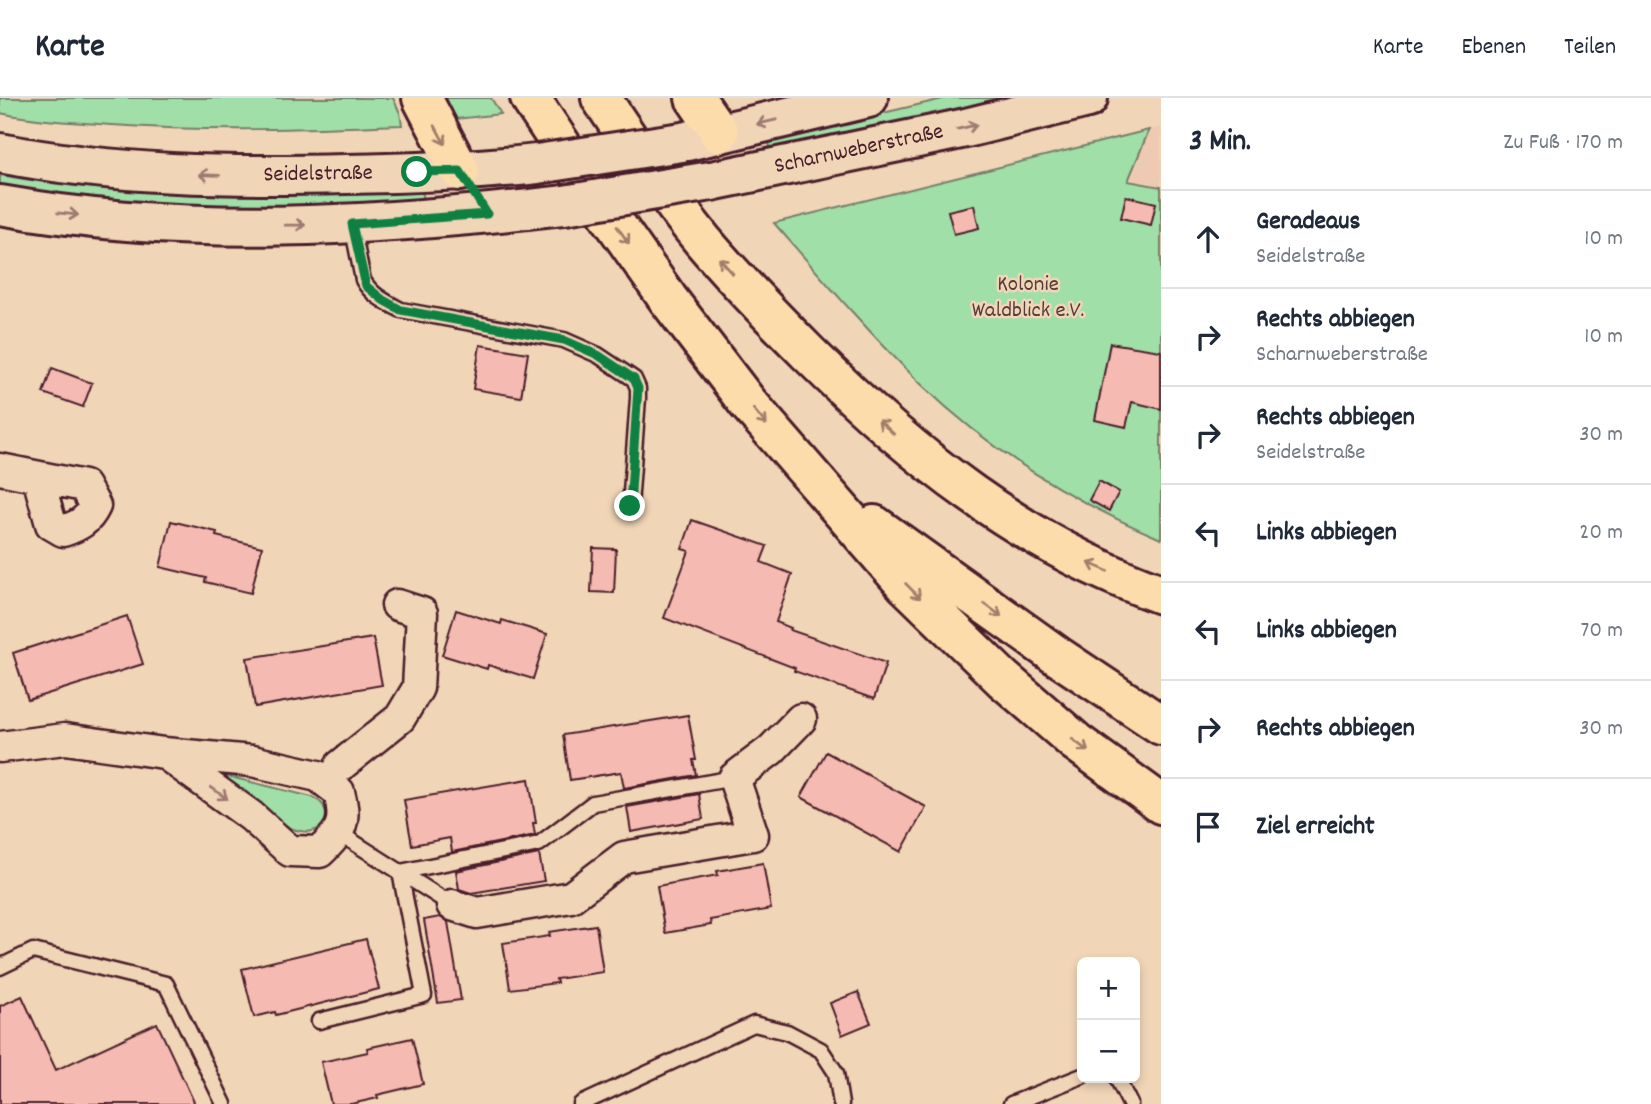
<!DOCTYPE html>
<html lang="de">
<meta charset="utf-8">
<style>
:root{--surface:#fff;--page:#f6f6f7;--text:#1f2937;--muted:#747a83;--line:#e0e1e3}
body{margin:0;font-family:Dekko,sans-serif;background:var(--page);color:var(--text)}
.controls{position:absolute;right:21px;bottom:21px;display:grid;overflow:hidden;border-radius:10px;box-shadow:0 4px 10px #0003}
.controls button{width:63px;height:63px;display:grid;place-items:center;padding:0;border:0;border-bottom:2px solid var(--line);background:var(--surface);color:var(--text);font:35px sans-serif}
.stop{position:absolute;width:21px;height:21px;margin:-16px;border:5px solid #0b8043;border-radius:50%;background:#fff}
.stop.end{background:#0b8043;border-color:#fff;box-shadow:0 2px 7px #0008}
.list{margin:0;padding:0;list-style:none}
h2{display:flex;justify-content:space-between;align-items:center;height:91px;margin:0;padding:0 28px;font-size:30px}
h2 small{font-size:23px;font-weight:400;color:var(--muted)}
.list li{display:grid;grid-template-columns:46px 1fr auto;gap:21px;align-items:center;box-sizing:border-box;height:98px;padding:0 28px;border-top:2px solid var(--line)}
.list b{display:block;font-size:26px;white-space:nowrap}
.list p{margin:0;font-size:23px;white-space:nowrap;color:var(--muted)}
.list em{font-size:23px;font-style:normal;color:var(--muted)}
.icon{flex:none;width:38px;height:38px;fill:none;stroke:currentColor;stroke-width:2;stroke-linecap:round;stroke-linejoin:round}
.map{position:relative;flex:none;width:1161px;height:1006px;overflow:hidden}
header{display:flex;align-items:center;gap:42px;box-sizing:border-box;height:98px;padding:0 35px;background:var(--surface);border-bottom:2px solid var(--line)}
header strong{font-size:33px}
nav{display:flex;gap:38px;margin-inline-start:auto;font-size:24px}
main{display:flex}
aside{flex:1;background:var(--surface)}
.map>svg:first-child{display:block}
.built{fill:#efcab2}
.green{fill:#a0dfa8;stroke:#757f6a;stroke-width:2}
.building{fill:#f5bab1;stroke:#4a1f2b;stroke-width:2}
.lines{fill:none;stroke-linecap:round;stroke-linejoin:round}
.service-casing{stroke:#4a1f2b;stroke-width:19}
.minor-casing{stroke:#4a1f2b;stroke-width:35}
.secondary-casing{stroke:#4a1f2b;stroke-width:44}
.motorway-casing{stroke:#4a1f2b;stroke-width:44}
.service{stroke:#f1d5b7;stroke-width:14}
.minor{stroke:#f1d5b7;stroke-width:30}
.secondary{stroke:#f1d5b7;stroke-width:38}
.motorway{stroke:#fddcac;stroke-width:38}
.secondary-bridge-casing{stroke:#4a1f2b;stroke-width:44;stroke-linecap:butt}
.secondary-bridge{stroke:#f1d5b7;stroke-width:38}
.oneway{stroke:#9e7a71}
.oneway2{stroke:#a47e6c}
.route{stroke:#0b8043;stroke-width:9}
.labels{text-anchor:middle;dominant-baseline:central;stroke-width:5;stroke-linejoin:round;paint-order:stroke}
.street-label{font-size:23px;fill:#4a1f2b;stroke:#f1d5b7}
.park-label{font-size:23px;fill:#573c3e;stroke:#f1d5b7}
</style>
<header>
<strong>Karte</strong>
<nav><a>Karte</a><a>Ebenen</a><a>Teilen</a></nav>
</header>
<main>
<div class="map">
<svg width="1161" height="1006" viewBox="0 0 1161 1006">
<rect width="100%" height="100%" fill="#f1d5b7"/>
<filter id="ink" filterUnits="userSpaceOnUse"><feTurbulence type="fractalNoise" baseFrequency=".0143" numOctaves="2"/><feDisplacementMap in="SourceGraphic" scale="14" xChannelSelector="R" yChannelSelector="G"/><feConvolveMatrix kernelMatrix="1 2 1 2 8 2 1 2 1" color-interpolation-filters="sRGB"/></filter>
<g filter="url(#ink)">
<path class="built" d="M1161,29V89L1128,83L1149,32Z"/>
<path class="green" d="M0,0H393L400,15L402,27C305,31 210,34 112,27C74,24 37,23 0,15Z
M446,0H491L501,16L456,21Z
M947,0H1000L772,55L768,42Z
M1149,32L1128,83L1161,89V441C1074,404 989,352 921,286C869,235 822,180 774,125Z
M0,77C139,102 280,99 421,91L426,107L240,113L0,93Z
M210,674L312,699C323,704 327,710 326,722C318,737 304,735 290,730Z"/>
<path class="building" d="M1126,98L1156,105L1151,127L1121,120Z
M974,107L979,130L954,136L948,113Z
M1110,245L1161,253V311L1132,304L1126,329L1095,322Z
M480,247L528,255L521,299L473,291Z
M52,270L92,285L83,309L43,295Z
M1099,383L1119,394L1109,413L1089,402Z
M692,422L767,448L761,464L792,476L776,524L791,530L790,532L886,565L874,601L794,573L795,570L664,520L689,453L682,451Z
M171,423L217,434L216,438L262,449L251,495L205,484L206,480L160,469Z
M593,450L616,451L614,495L591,494Z
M456,512L501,526L502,522L547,536L533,581L488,567L487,571L442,557Z
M127,518L143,566L28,602L13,555Z
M373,540L382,587L255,609L247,560Z
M688,617L696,662H693L696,677L624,690L621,674L570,682L563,637Z
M826,654L926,709L901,754L801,699Z
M529,681L536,725H533L535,737L452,754L450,740L412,747L404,702Z
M699,696L703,721L631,734L627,709Z
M539,756L544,783L471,795L459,791L456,773Z
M763,765L771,811L710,822L711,827L665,835L657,788L718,777L717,773Z
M440,819L448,824L461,902L438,905L424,822Z
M596,827L603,874L556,881L557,885L510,891L503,845L550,838L549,834Z
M366,841L379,891L276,917L275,914L254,919L242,871Z
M858,894L871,925L842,937L830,905Z
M22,898L56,972L157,925L195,1006H0V908Z
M412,940L423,986L377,997L378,1000L351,1006H331L321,964L368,954L367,950Z"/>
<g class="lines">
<g class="service-casing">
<path id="service" d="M352,127L363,182C371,197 386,204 401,212L564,242L598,257L634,281L638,290V300L630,408
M339,735L452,807
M400,774L539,746L593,705L734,680
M0,869L33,853L166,886L224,1006
M319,923L424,897L400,774
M1117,980L1130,1006
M581,1006L754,926L787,934L821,952L836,975L841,1006
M1011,1006L1082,978"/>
</g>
<g class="minor-casing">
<path id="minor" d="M0,371L84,388L95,408C88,423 78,428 63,433L51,426L38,380
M0,649L65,641L164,655L252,663L318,678L339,694C347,725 342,732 320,754L290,753L251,718L164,655
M340,668L400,620L418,590L422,515L397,507
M452,807L477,815L571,799L624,759L753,737L734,680L771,652L801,621"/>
</g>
<g class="secondary-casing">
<path id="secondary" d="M687,43L868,0
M0,55C114,77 229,79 345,76C409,75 473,73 537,66
M711,83L966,30L1088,0
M0,107C187,140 377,129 564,107"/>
</g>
<g class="motorway-casing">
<path id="motorway" d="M422,0L460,73
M530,0L585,83L668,201L747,304L906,487L1003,581L1076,644L1161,706
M601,0C633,48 666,98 703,143C736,182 772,219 808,255C911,357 1023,447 1161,496
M695,0L719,35
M874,427L1056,557L1161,627"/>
</g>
<use href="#service" class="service"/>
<use href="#minor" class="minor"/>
<use href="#secondary" class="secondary"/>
<use href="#motorway" class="motorway"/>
<g class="secondary-bridge-casing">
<path id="secondary-bridge" d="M537,66L682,44
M564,107L711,83"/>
</g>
<use href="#secondary-bridge" class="secondary-bridge"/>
</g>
<defs><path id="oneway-shaft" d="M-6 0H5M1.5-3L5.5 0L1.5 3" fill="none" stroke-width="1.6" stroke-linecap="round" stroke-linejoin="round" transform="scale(1.75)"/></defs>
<g class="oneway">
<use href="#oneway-shaft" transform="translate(767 24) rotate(167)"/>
<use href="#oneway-shaft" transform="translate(967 29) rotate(-13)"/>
<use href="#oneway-shaft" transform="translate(209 77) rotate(-178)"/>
<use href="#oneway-shaft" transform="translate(68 116) rotate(6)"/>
<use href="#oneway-shaft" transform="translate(295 127) rotate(-1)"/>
<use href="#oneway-shaft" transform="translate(219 695) rotate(36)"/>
</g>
<g class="oneway2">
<use href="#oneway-shaft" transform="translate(440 37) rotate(62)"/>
<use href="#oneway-shaft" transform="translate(623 137) rotate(55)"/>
<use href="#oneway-shaft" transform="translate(726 168) rotate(-132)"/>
<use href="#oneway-shaft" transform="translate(760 319) rotate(50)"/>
<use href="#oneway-shaft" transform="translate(886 329) rotate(-138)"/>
<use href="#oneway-shaft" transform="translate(1098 469) rotate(-156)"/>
<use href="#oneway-shaft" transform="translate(913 493) rotate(45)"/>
<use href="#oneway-shaft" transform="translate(993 512) rotate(36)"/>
<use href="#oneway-shaft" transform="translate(1080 647) rotate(38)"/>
</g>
</g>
<g class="lines" filter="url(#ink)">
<path class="route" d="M417,74L460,73L487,116L352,126L366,188L383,202L401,212L564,242L598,257L634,281L638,290L630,408"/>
</g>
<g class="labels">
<g class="street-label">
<text transform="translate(859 52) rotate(-12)">Scharnweberstraße</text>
<text transform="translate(318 77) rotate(-1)">Seidelstraße</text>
</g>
<g class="park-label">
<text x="1028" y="187">Kolonie<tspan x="1028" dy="26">Waldblick e.V.</tspan></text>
</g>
</g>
</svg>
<div class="controls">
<button>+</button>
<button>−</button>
</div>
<div class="stop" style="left:417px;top:74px"></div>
<div class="stop end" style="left:630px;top:408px"></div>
</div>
<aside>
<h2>3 Min.<small>Zu Fuß · 170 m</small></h2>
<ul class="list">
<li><svg class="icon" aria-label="ahead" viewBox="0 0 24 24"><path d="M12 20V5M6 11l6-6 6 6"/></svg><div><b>Geradeaus</b><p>Seidelstraße</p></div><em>10 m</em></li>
<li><svg class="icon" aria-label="right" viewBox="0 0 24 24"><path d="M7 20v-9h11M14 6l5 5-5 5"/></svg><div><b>Rechts abbiegen</b><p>Scharnweberstraße</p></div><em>10 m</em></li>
<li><svg class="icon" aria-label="right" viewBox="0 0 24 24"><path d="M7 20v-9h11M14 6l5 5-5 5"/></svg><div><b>Rechts abbiegen</b><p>Seidelstraße</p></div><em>30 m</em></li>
<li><svg class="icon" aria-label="left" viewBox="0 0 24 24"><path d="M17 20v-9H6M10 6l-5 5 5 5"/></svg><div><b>Links abbiegen</b></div><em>20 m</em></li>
<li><svg class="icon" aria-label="left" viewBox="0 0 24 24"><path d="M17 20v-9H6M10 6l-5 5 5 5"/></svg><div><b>Links abbiegen</b></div><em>70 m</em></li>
<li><svg class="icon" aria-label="right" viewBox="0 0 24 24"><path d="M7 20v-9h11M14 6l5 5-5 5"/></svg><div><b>Rechts abbiegen</b></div><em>30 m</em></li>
<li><svg class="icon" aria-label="arrive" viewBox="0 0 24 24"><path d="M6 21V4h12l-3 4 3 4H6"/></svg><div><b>Ziel erreicht</b></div></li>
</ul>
</aside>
</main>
